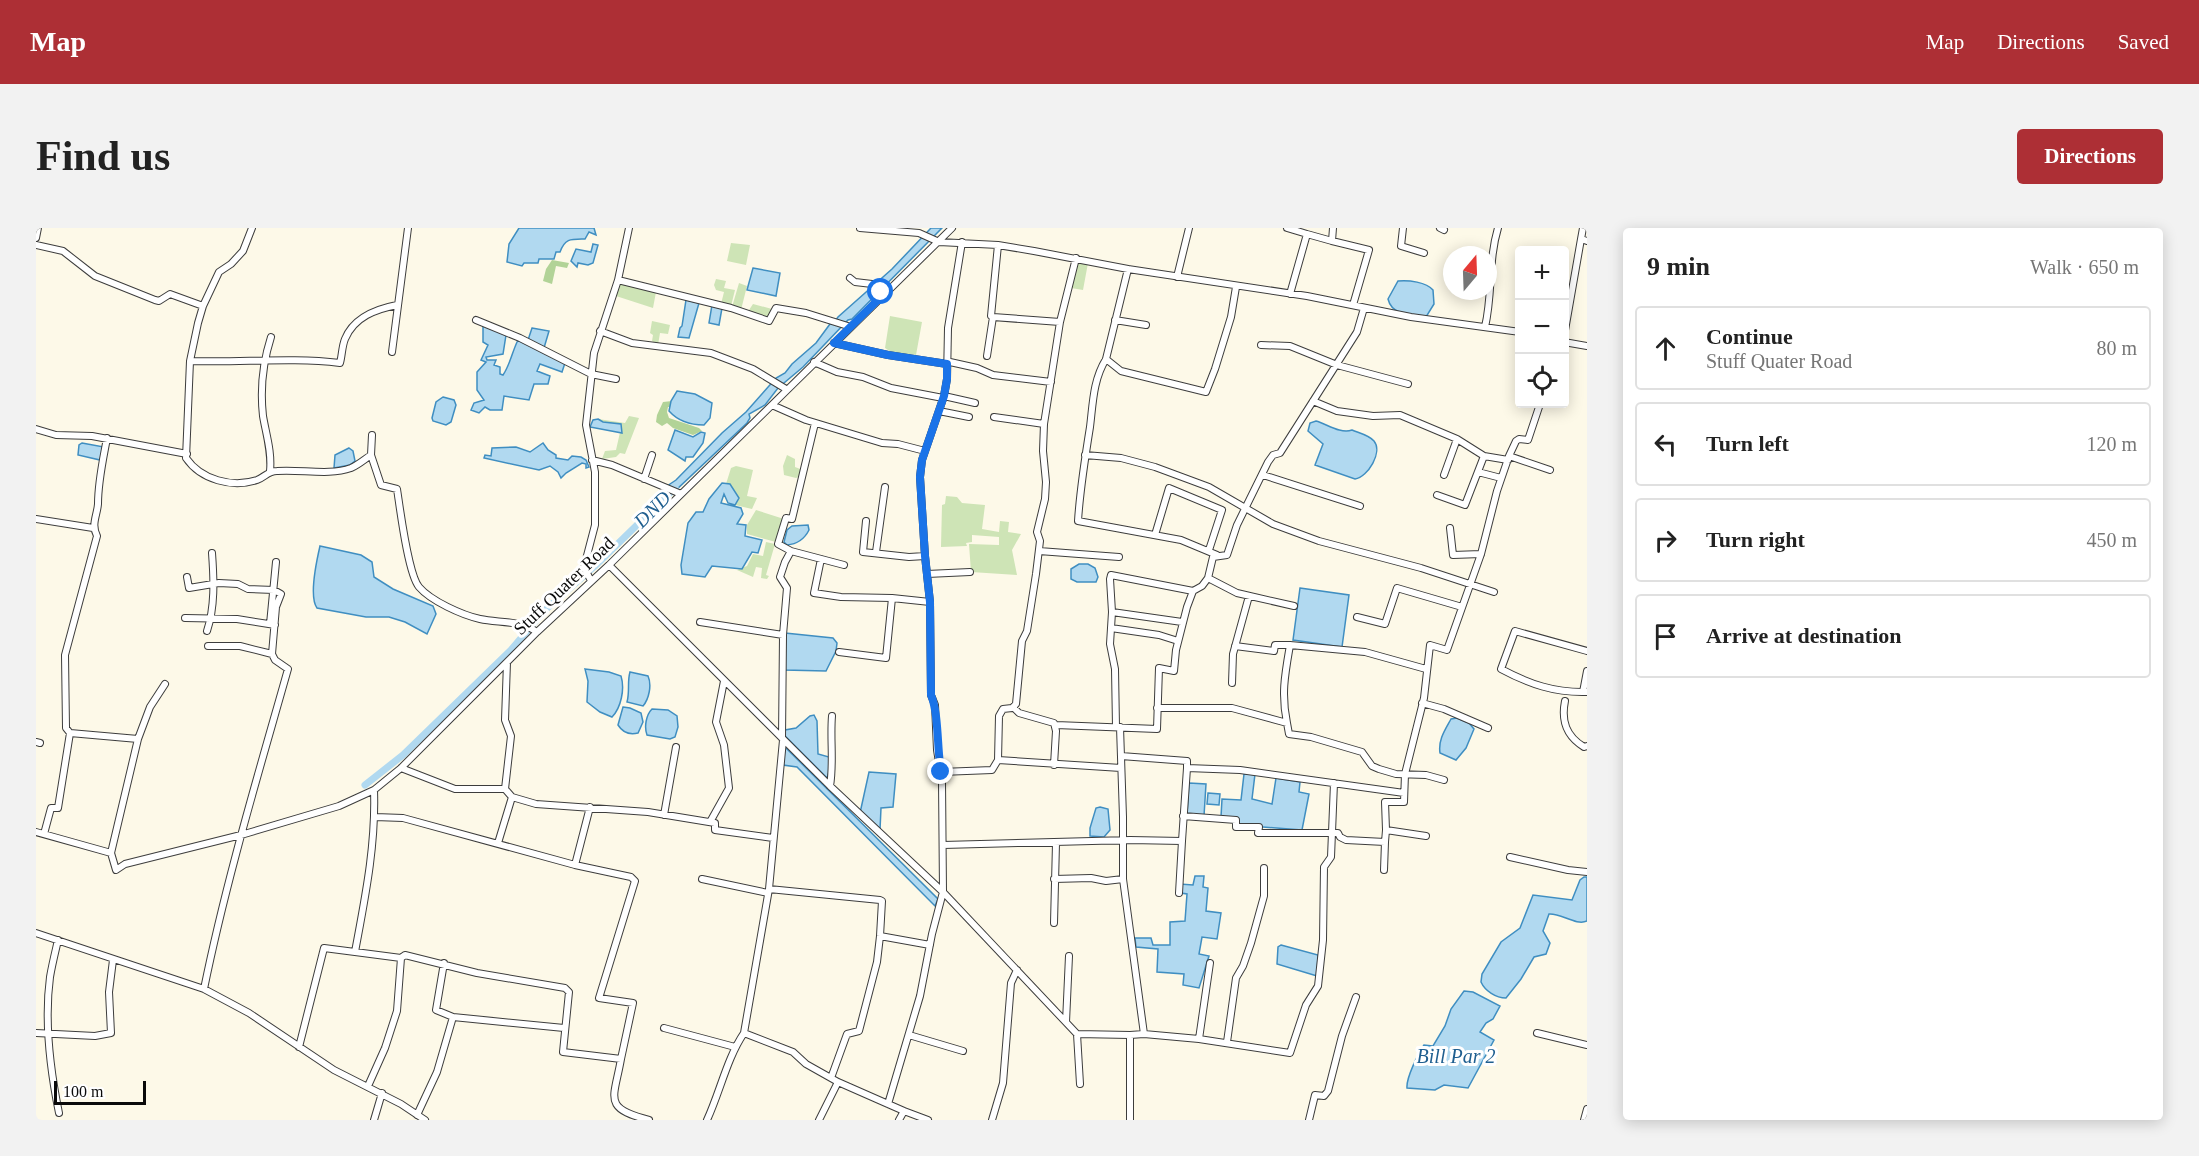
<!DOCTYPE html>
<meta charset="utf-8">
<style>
:root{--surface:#fff;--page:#f2f2f2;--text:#222;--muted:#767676;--line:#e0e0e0;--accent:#ad2f35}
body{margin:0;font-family:"Times New Roman",serif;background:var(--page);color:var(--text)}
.controls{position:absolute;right:18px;top:18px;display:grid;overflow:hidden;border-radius:6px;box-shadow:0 3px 15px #0003}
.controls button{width:54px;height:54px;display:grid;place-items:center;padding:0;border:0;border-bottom:2px solid var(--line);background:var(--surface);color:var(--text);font:30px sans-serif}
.compass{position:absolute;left:1407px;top:18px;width:54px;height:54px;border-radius:50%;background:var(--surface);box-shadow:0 3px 15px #0003;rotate:19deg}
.scale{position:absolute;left:18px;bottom:15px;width:92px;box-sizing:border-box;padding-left:6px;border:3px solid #0a0a0a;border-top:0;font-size:16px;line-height:21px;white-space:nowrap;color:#0a0a0a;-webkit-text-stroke:4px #fff;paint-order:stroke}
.stop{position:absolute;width:18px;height:18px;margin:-14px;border:4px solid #1a73e8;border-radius:50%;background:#fff}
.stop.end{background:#1a73e8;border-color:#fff;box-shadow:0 2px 6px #0008}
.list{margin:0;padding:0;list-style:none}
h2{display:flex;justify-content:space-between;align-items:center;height:78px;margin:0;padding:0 24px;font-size:26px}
h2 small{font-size:20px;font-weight:400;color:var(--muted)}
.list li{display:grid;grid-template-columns:39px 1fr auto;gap:18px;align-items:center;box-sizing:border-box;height:84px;margin:0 12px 12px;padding:0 12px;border:2px solid var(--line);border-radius:6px}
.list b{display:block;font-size:22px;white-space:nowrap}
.list p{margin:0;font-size:20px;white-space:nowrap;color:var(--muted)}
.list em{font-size:20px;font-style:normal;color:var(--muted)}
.icon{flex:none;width:33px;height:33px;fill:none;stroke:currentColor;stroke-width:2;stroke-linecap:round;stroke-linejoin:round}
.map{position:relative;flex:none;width:1551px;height:892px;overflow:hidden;border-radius:6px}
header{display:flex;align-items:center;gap:36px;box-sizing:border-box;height:84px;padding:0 30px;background:var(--accent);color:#fff}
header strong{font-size:28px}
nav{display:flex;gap:33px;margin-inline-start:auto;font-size:21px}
.intro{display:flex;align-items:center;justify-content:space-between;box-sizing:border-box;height:144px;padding:0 36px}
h1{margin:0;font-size:42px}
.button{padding:15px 27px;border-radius:6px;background:var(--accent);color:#fff;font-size:21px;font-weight:700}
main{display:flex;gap:36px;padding:0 36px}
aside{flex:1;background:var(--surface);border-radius:6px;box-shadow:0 3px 15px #0003}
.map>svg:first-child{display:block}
.green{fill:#cee4b6}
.forest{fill:#b2d397}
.water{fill:#b1d9f0;stroke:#3f8ec1;stroke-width:1.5}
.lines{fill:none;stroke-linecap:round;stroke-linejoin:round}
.canal{stroke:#b1d9f0;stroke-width:7}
.minor-casing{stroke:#3d3d3d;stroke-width:8}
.minor{stroke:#fff;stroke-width:6}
.route{stroke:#1a73e8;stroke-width:8}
.labels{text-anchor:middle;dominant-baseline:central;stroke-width:6;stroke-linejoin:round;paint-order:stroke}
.street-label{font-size:18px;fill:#0a0a0a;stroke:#fff}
.water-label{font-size:20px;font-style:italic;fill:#1f5f90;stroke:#fff}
</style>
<header>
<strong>Map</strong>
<nav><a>Map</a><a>Directions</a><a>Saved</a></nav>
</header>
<div class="intro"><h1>Find us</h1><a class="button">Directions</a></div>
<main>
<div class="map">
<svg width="1551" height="892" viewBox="0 0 1551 892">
<rect width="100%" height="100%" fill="#fdf9e8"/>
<path class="green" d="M695,15L714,17L710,37L691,33Z
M1040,34L1052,35L1047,62L1035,60Z
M680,51L690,53L688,60L699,62L695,78L685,76L688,64L680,62L678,57Z
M584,54L620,64L617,80L580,68Z
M703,55L711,58L705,82L696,79Z
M717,76L736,81L734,88L730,90L711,85Z
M854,88L886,94L880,127L875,126L873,129L861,128V124H855L849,120Z
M616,93L634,97L632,106L624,105L622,117L616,113L617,107L614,105Z
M593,188L603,190L589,226L584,225L580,229L566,231L569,223L580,222L585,200V196L567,194L562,191L589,195Z
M751,227L759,231V239L767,242L763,249L760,250L748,247L747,238Z
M700,238L717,242L711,268L721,270L716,281L699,277L703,270L694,256H690L695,240Z
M910,268L921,269L926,275L949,277L946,301L963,304L964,293L973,294L972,304L985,306L976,322L981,347L935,344L933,316L963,317V309L936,307V314L930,315L931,318L905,319L906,277L909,276Z
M720,282L748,291L740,314L711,306V297Z
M730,314L739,316L730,347L733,348L731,351L725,350L726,340L720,339L717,349L701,342L711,338L717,326L727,328Z"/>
<path class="forest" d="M516,32L533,35L531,40L520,38L516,56L507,53L510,41Z
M636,173L635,179H632L631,184L633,190L663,200L666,203L657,207L637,200L631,195L626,198L620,194L621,187L627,174Z"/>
<path class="water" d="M483,0H558L560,7L553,4L549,11C535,11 529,10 524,24H520L518,31H503L502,35H488L486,38L471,34L473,16Z
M895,0H906L816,91L812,92L767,139L742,160L729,177L713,186L714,190L711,195L640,262L631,258L640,252L686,205L710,184L740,150L749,145L756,136L780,115L794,96L798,95L802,89L856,41Z
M557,16L562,17L557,35L552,37L542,35L541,39L535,33L540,21L555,24Z
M717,40L744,45L740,68L711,62Z
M1362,53C1373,52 1390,54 1397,62L1398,76L1390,89C1376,87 1356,88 1352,71Z
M650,72L663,75L653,110L642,109L644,100L646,98Z
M676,77L686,80L683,97L673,95Z
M447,96L470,107L467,126L450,129L451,132H460L458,137L464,139V146L467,147C474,137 476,124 482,112L529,135L526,144L504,136L501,143L514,148L512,156H498L493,172L468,168L466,182H454L449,179L443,185L435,182L438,175L448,172L441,162V144L450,134L445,132L452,117L447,114Z
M496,100L513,103L508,120L492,112Z
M641,163L659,166L676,175L674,190L668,197C655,197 642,193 633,183L635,173Z
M407,169L418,172L420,177L415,194L410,197L397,193L396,190L400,174Z
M562,191L567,194L585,196L586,205L554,199L557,192Z
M1280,193C1291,196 1304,206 1316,202C1323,205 1333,207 1338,213C1347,224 1332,249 1319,251L1279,237L1287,216L1272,203L1274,195Z
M639,202L657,209L665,204L669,205L667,215L657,229H650L649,233L632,222Z
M46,215L68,219L64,232L42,227L43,217Z
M507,215L512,222L520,227V230L532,232L536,228L545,229L550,232L553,239L550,240V236L546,235L530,245L525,250L522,244L514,238L503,242L448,230L449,227L455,228L456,220L480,219L494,224Z
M313,220L317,223L319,233L314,237L298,240L299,227Z
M686,255L694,256L703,270L699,277L692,275L688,266L685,275L705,280L707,286L701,296L710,297L709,308L726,312L722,325L716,324L706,341L676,338L669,349L646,346L645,337L652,295L660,284H667L673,271Z
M772,297L773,302C769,310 762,316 751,317L748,314L751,302L756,298Z
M284,318L325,327L336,334L338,349L357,361L397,378L400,386L391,406L369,394L353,389H330L281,380C273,369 281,331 284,318Z
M1043,336H1052L1059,340L1062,349L1060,354H1041L1035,351V341Z
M1264,360L1313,367L1306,419L1257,412Z
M749,405L797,410L801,415L800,423L790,443L748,442Z
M549,441L573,444L585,448C589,461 585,480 576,489L564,484L551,474L552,453Z
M594,444L612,448C616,457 613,471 607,478L591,474C594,463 591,454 594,444Z
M587,479L594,480L605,485L607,494L602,505C594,507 587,505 582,497Z
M616,481L632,482L641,488L642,499L639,509L634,511L611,507C608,499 610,487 616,481Z
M778,487L781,493L782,526L793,529L794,541L791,550L748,507L749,502L760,500L774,488Z
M1421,490L1433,495L1438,501L1430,520L1420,532L1404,525C1402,512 1409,502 1415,491Z
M749,519L902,671L899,678L761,539L747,537Z
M833,544L860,546L857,579L845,580L844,602L824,585Z
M1208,546H1219L1216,571L1236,576L1240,550L1264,554L1263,564L1273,566L1266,602L1202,597L1185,589L1186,571L1205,572Z
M1153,555L1170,556L1168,588L1151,586Z
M1172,565L1184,566L1183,577L1171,576Z
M1064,579L1072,581L1074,602L1068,609L1054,608V600L1060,580Z
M1159,648H1168L1167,659L1172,660L1170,683L1185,685L1181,711L1166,709L1163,726L1173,728L1163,760L1147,757L1148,746L1121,744L1122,721L1100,719L1099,710H1115L1117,717H1134V694L1149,693L1151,666L1145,665L1144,656L1157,657Z
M1548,649H1551V693C1540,698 1525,685 1513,686L1507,703L1514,715L1510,726L1498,729L1485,751L1470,770C1460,770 1449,763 1445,754L1446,746L1465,714L1484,700L1497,667L1536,672L1544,652Z
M1245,717L1282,727L1281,748L1241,736L1242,719Z
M1428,763L1437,764L1464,778L1457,791L1450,795L1444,804L1458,812L1432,860L1408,857L1399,862L1371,860C1370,850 1382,826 1388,817L1397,818L1409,798L1415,781Z"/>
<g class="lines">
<path class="canal" d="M329,557L367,527L475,422L508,383L559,338L639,260"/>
<g class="minor-casing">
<path id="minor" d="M216,0L207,23L195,36L183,44L167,78L162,95L154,133L150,230C165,252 196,260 221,252C229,249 232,243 241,243C265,241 293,248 315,240C322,237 329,231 335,227L336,207
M824,0L883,5L903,14L962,17L998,23L1092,41L1271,68L1375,89L1484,104
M1251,0L1271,6
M1367,0L1365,18L1388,25
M1404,0L1408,2
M0,10L2,0
M1545,11L1547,0
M1296,13L1333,22L1317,77
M0,17L27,23L59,48L119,72L123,73L134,66L167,78
M1040,30L1024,94L1008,196L1007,223L1010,254L1009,271L1001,304L1004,313L1000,346L991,403L986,413L980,476L976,480L967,481L963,488L962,532L1085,540
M1092,41L1070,131C1057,152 1057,175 1054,199C1049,230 1044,261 1042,293L1145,312L1181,327
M1141,49L1153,0
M814,50L819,54L836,56L848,66
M582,52L695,80L733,93L740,80L770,85L815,99
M1254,66L1271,6L1296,13L1297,0
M957,89L1024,94
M440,92L484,110L555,146L580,151
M1079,92L1110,97
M1449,99C1457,65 1452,33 1462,0
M564,103L596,115L675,125L717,141L750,161
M1528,108L1545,11L1551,13
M1528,114L1551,118
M798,115L852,127L911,136L914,134L941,140L957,147L1015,154
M1225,117L1254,118L1301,137L1372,156
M356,124L372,0
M951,128L957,89L955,88L962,17
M1070,131L1085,143L1170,164L1179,141L1195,89L1200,59
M154,133C204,135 254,129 304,135C306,128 306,118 309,111C318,89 340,81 361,77
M778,134L801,144L827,149L855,160L907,170
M908,168L939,175
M1277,173L1301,183L1337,188L1364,187L1421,211L1448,228L1472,232
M736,177L770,192L846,215L862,216L889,223
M903,183L933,189
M958,189L1008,196
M779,195L756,291L750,290L742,316L755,323L808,337
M0,201L20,207L56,208L151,226
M71,210C67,232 62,253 62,276C61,288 55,296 61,308L29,427L30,500L34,505L102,511L75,625L80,642L89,636L205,607L303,578L338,562L365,540L501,404L573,337L916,0
M335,227L345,257L361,261C364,280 372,346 383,359C395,373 426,387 444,391C463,395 484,392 501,404
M1049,227L1085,230L1119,239L1173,259L1237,296L1283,313L1385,340L1458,364
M1473,228L1514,242
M556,232L576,237L645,266
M234,243C236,224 230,206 227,188C224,161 227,134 235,109
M1442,244L1465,250
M1227,247L1324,278
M1408,247L1421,211
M608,251L616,227
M1401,267L1429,277L1448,228
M0,291L57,300
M830,293L827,324L873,329L889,328
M1414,300L1417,327L1445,326
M1119,307L1133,260L1186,282L1173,322
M1003,323L1083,329
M840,324L849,259
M785,331L778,365L805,369L856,370
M573,337L794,558L907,664L1041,806L1094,807
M891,346L934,344
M151,349L153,360L183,355L202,356L212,361L238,362L245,366L240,379L236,426L239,432L252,441C222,547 190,653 168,761
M1172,350L1201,365L1258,378
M555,353L548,339L559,297V244L550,197L558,125L582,52L593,0
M1076,384L1074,351L1075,347L1157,363
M1321,389L1349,396L1361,360L1426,379
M149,390L201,391L239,397
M664,394L747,407
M234,396L240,334
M1075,400L1123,407L1142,413
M171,403C179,379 178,352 176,325
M172,418H204L236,426
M1199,418L1238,423L1239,417H1254
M1551,423L1479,403L1465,441C1493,456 1519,465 1551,464
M803,424L850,430L856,370L894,374
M1196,455L1197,426L1213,368
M1547,464L1551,443
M1529,473C1525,493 1530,508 1548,519L1551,518
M1386,475L1408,481L1452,500
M978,480L983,485L1018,495L1020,503L1018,537
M1121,480H1196L1251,495L1253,506L1275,509L1326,524L1336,538L1343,541L1360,546L1390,547L1408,552
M1251,495C1245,466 1249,446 1254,417L1329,424L1390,441
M1020,497L1121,501L1123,440L1138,443L1140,422L1151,379L1157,363L1166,358L1172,350L1177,329L1191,327L1201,297L1232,234L1237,227L1244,225L1321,104L1328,80
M1080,499L1079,441L1074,416L1076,384L1146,394
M1084,499L1087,589V651L1108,806
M746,510L747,407L751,360L744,349L749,334L755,323
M102,511L114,479L129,456
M0,514L4,515
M1085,528L1151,533V540L1204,542L1368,565
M365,540L419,561H469L476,569L500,576L612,584L679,595V602L737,610
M905,544L956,542L962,532
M794,558C798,535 794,511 796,488
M469,561L475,508L469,492L471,434
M628,587L640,519
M1147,588L1200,592V599H1223L1222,605H1302L1304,609L1310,612L1349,614L1350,602
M339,589L367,590L539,637L595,649L599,653L563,770L597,775L585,831
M674,594L693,560L688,517L680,494L688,453
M0,604L75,625
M8,606L15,580H22L34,505
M1390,608L1350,602L1349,574H1368L1369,546L1388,470L1394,417L1411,422L1445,326L1461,263L1473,228L1480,213L1483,211L1492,212L1504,176
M1146,613L1151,540
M462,615L476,569
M907,617L1094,612L1146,613L1143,665
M1474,629L1532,642L1551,644
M539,637L554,579
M1348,642L1349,614
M666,651L732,665
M1018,651L1055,650L1070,653L1087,651
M733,661L844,672L846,673L844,708L841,734L823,803L811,806L795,850
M1018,695L1020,615
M0,705L168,761L213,785L298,842L365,876L389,892
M844,708L894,717
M22,712C19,725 16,737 14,749C8,794 14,841 23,885
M365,730L369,727L441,745L529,760L533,764L527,824L585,831C578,871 566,880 613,892
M417,789L528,800
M1030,794L1033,728
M628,800L699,819
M0,805L59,808L75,805L73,764L77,732
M708,805L757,824L770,836L802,854L852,876
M1501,805L1551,817
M1041,806L1044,856
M873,807L927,823
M1163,811L1254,825L1270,777L1282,758L1287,712L1288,639L1295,629L1298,555
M1191,814L1200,750L1207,738L1215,715L1228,668V640
M263,819L288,720L319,724
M332,858L349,820L361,783L365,730L319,724C329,670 340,617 338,562
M868,883L892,892
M381,887L401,844L417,789L400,782L408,735
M338,892L346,865
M671,892C684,864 691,830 708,805L733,661L747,512
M783,892L802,854
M863,892L868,883L852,876L884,768L896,706L907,664L906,553L901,522L899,477L895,467L894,374L889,328L884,249L886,232L908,168L911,151L912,100L926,14
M956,892L967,855L975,755L981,742
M1094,892V807L1108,806L1163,811L1174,735
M1273,892L1279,867L1288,868L1292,863L1306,808L1320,769
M1548,892L1551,881"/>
</g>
<use href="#minor" class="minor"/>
</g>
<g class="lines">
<path class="route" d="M845,64L848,66L798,115L852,127L911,136V151L908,168L886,232L884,249L889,328L894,374L895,467C903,486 901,521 905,544"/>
</g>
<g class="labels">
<g class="street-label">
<text transform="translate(528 358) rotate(-44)">Stuff Quater Road</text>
</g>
<g class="water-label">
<text transform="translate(616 281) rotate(-45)">DND</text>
<text x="1420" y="828">Bill Par 2</text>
</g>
</g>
</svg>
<div class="controls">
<button>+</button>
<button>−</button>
<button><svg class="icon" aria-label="locate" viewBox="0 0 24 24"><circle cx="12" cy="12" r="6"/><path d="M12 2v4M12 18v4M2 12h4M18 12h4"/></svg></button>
</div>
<svg class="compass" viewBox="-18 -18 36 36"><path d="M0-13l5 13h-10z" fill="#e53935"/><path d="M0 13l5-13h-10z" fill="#767676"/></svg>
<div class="scale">100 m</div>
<div class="stop" style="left:845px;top:64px"></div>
<div class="stop end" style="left:905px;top:544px"></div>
</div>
<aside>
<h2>9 min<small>Walk · 650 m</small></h2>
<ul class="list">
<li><svg class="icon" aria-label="ahead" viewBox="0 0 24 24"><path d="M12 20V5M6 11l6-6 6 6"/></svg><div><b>Continue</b><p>Stuff Quater Road</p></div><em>80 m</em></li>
<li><svg class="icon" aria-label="left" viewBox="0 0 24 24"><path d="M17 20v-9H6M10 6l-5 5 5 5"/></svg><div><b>Turn left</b></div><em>120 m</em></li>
<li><svg class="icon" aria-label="right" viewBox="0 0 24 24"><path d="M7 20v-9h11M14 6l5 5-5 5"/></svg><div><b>Turn right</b></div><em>450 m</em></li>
<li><svg class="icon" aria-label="arrive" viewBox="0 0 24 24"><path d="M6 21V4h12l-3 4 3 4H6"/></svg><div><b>Arrive at destination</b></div></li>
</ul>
</aside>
</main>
